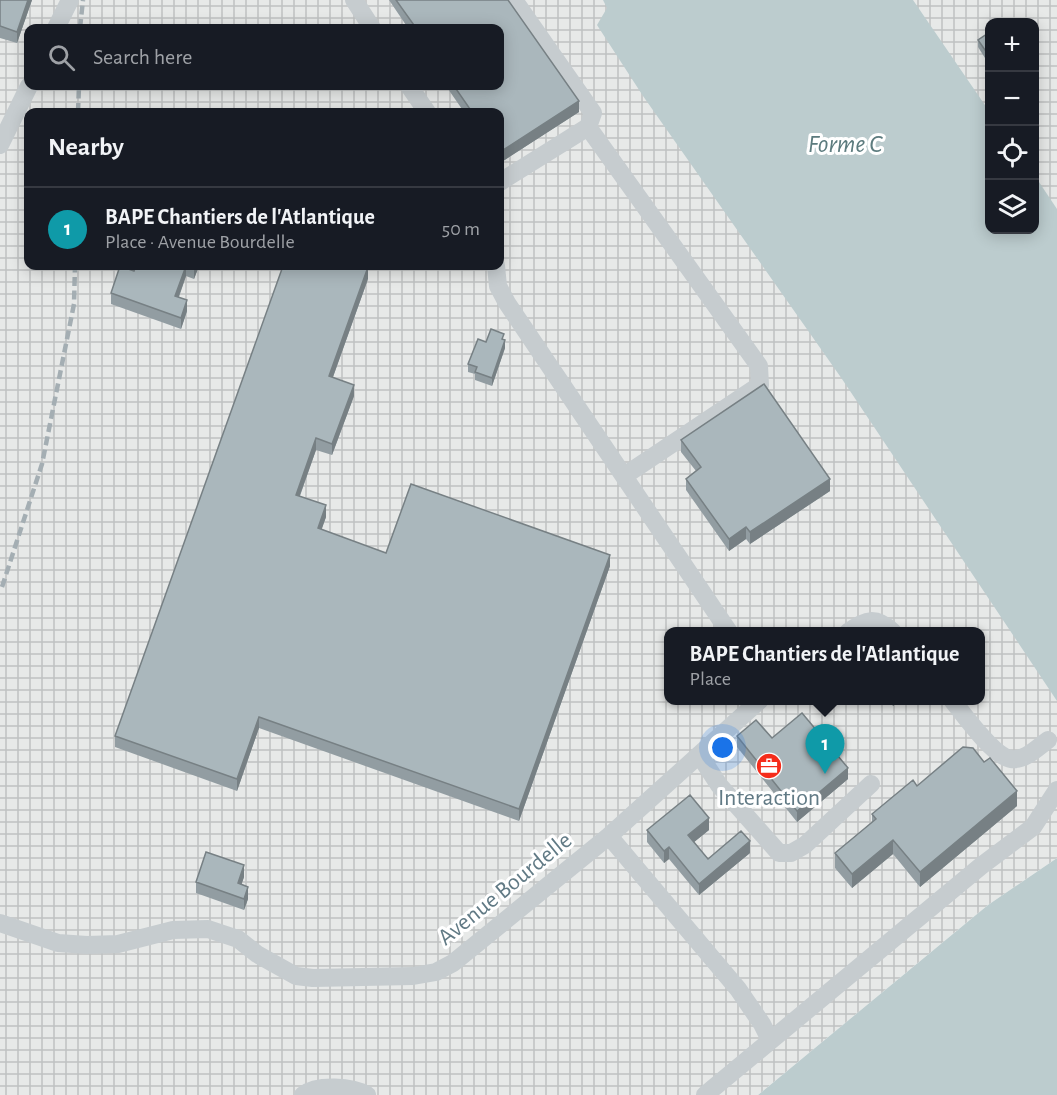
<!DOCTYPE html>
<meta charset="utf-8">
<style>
:root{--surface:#171b24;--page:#242831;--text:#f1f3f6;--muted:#9ea1a6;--line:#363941;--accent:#0b8043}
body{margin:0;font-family:"Alegreya Sans",sans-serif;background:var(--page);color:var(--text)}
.controls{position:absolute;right:18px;top:18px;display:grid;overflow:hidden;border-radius:12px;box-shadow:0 3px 15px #0003}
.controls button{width:54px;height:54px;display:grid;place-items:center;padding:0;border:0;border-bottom:2px solid var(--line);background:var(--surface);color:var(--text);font:30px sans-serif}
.you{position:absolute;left:723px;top:748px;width:21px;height:21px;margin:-15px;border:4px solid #fff;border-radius:50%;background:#1a73e8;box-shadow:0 0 0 9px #1a73e833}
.badge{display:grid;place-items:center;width:39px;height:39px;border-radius:50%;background:var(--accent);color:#fff;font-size:20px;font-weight:700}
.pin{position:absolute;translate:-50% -50px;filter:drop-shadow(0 2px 3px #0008)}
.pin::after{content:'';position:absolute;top:32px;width:21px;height:18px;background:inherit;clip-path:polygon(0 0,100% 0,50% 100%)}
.popup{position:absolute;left:664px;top:627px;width:321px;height:78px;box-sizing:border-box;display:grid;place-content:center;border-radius:12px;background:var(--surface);filter:drop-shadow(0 2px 4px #0005);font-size:20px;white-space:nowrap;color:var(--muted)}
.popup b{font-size:22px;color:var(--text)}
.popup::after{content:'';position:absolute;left:50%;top:100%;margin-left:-12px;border:12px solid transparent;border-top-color:var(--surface)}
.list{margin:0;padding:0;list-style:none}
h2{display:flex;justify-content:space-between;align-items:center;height:78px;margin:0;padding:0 24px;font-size:26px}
h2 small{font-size:20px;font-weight:400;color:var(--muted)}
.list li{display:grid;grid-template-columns:39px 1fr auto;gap:18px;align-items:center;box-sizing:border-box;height:84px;padding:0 24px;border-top:2px solid var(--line)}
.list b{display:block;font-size:22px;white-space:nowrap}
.list p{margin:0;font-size:20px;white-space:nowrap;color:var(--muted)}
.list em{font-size:20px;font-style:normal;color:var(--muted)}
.icon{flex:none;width:33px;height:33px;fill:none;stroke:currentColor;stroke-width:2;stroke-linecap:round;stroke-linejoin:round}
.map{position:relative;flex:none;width:1057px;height:1095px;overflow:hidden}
.search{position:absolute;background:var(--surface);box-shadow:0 3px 15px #0003;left:24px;top:24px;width:480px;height:66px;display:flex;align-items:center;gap:15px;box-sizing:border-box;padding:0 21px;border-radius:12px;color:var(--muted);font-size:22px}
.panel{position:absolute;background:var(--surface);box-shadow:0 3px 15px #0003;left:24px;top:108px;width:480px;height:162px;border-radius:12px}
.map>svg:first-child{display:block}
.industrial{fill:url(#industrial-grid);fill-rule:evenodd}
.water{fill:#bcccce}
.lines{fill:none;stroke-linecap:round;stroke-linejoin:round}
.minor{stroke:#c6cccf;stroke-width:18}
.rail{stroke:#a4aeb3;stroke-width:4.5;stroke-dasharray:9 4.5;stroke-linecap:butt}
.wall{fill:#929da2}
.shaded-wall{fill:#778084}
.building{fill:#aab7bc;stroke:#778084;stroke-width:1.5}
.labels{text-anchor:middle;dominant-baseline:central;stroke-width:6;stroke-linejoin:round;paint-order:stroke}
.poi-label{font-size:24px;fill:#617a85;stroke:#fff}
.street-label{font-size:24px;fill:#617a85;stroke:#fff}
.water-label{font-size:26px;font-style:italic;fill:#5c7b7e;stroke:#fff}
</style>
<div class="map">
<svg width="1057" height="1095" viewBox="0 0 1057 1095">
<defs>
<pattern id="industrial-grid" width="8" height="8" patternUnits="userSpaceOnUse" patternTransform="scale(1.5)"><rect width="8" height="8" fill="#e7e9e8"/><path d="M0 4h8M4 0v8" fill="none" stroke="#bfc2c2"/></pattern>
</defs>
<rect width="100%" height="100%" fill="#f9f9f7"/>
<path class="industrial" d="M0,0H1057V858L988,905L758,1095H0ZM990,22H1034V230H990ZM28,28H500V86H28ZM28,112H500V266H28ZM669,632H981V700H669Z"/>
<path class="water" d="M603,0H913L989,111L990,230H1034L1035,176L1057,209V701L842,379L643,96L597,25L607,8Z
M1057,858V1095H758L988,905Z"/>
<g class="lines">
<path class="minor" d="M354,0L372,28
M56,28L70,0
M409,86L427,112
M588,127L759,366L760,385L624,476
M0,145L29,86
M500,182L588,127L593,113L514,0
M496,266L498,286L507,303L729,632
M848,632C866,619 876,616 893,632
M952,700C964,715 994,757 1011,759C1025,761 1038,747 1048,740
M700,756L719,785L779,853H791L805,845L871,784
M609,836L738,989L762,1024L770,1040
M0,923L58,943L87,945L118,944L173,930L208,929L238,939L257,954L296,976L313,978L413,976L436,972L453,963L609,836L760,700
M303,1095C317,1084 352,1086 367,1095
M705,1095L981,866L1033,827L1057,790"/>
<path class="rail" d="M80,28L83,0
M78,112L79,86
M2,587L42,464L74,304L75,266"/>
</g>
<path class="wall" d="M0,0H32L17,43L0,38Z
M389,0H508L579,112L500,163V112H464L446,86H500V28H408Z
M990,32V55L985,58L978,47V40Z
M136,266H199L194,279L186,276L179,297L187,311L181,329L111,304V293L134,271Z
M368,279L333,377L354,396L332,455L316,450L300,496L326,517L321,530L386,553L610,566L519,821L259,728L237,791L115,747V736Z
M504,340L505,348L492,386L475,380V374L468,372V364L486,342Z
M681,440L830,491L750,544L746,539L729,551L686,490V479L696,471L681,452Z
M888,700H900L893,706Z
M737,736L772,738L848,779L797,822L737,747Z
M1017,806L920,887L893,854L852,888L835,868V853L872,822V814Z
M647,830H709L694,842L708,859L750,853L699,895L669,859L664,863L647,842Z
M244,877L241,885L248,899L244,910L196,893V882Z"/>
<path class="shaded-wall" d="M28,0H32L17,43V32Z
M990,47V55L985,58V50Z
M579,101V112L500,163V152Z
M186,266V276L175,307V296Z
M195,266H199L194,279V267Z
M368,267V279L329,388V376Z
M187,300V311L181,329V318Z
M505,340V348L492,386V378Z
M354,385V396L332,455V444Z
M316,438V450L296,506V495Z
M830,479V491L750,544V532Z
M326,505V517L318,540V528Z
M746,527V539L729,551V539Z
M610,555V566L519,821V809Z
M893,700H900L893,706Z
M259,717V728L237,791V779Z
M848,768V779L797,822V811Z
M1017,791V806L920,887V872Z
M709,818V830L688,847V835Z
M893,840V854L852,888V874Z
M750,841V853L699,895V884Z
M669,847V859L664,863V851Z
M244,865V877L238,895V883Z
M248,887V899L244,910V899Z"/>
<path class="building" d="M0,0H28L17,32L0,26Z
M396,0H508L579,101L500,152V112H472L454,86H500V28H416Z
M990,32V47L985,50L978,40Z
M120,266L134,271L136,266H186L175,296L187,300L181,318L111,293Z
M283,266H364L368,267L329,376L354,385L332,444L316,438L296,495L326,505L318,528L386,553L411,484L610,555L519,809L259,717L237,779L115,736Z
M491,329L504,334L502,339L505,340L492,378L475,372L477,367L468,364L478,339L486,342Z
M764,384L830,479L750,532L746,527L729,539L686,479L701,467L681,440Z
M802,713L848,768L797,811L737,736L756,720L772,738Z
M963,747L973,748L984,762L990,758L1017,791L920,872L893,840L852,874L835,853L876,819L872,814L913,780L917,786Z
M690,795L709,818L688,835L708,859L741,831L750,841L699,884L669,847L664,851L647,830Z
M206,852L244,865L238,883L248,887L244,899L196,882Z"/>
<defs>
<g id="office-disc" transform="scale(1.35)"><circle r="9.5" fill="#f52c1b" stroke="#fff"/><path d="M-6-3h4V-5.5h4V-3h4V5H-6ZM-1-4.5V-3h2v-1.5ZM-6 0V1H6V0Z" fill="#fff"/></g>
</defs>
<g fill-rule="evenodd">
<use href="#office-disc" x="769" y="766"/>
</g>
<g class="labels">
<g class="poi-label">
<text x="769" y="798">Interaction</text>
</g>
<g class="street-label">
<text transform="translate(505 889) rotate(-39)">Avenue Bourdelle</text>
</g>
<g class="water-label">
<text x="845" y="144">Forme C</text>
</g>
</g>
</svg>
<div class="controls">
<button>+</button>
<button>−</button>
<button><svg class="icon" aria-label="locate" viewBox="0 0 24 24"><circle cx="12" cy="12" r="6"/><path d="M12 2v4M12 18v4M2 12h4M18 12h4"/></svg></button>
<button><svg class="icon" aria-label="layers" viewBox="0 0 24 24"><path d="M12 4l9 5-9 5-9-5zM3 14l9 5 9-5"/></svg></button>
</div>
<div class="you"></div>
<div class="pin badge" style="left:825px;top:774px;background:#0f9aa8">1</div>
<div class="popup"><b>BAPE Chantiers de l'Atlantique</b>Place</div>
<div class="search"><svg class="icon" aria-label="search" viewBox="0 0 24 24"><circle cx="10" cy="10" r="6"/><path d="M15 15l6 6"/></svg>Search here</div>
<section class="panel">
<h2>Nearby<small></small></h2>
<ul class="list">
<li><span class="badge" style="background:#0f9aa8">1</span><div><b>BAPE Chantiers de l'Atlantique</b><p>Place · Avenue Bourdelle</p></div><em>50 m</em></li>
</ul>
</section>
</div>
